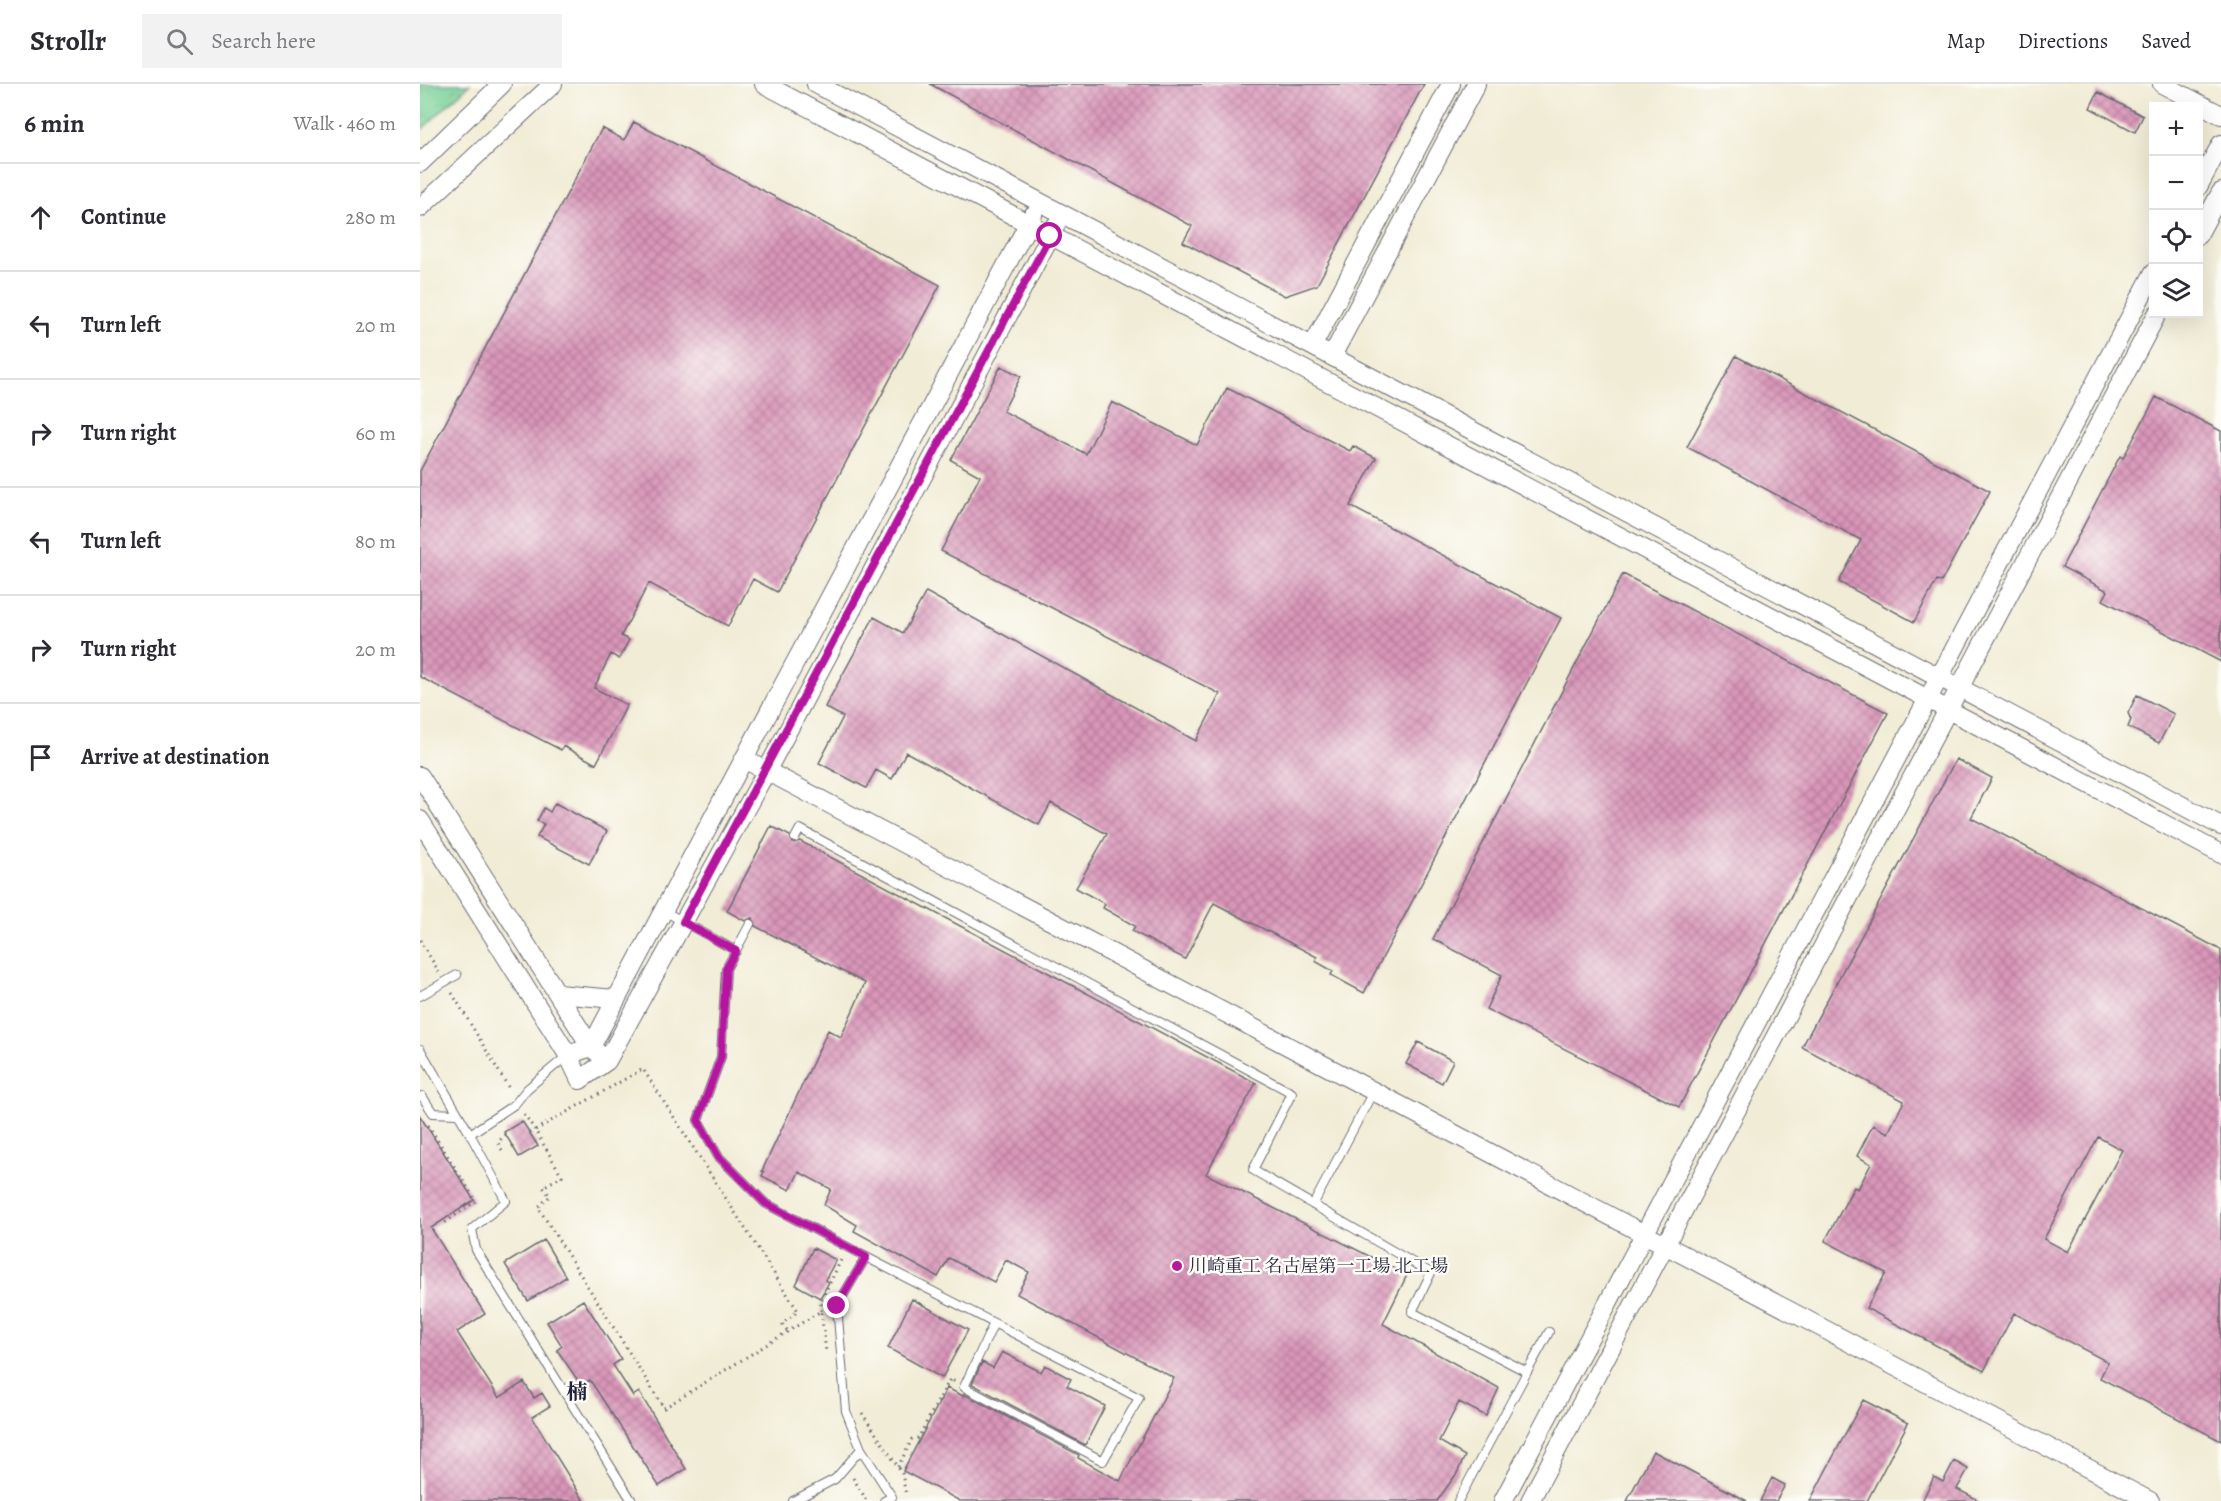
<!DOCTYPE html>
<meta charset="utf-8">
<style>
:root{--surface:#fff;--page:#f2f2f3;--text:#2b2b33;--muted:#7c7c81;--line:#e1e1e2}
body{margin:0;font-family:Alegreya,"Noto Serif JP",serif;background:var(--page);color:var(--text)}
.controls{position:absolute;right:18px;top:18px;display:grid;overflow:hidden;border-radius:0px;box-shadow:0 6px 24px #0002}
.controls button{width:54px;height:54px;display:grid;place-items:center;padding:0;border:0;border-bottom:2px solid var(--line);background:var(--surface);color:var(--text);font:30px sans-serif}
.stop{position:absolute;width:18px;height:18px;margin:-14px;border:4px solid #b5179e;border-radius:50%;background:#fff}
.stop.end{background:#b5179e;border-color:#fff;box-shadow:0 2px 6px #0008}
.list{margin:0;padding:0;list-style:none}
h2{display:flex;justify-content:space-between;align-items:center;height:78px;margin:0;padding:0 24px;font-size:26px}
h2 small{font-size:20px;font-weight:400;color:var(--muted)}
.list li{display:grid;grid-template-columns:39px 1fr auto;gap:18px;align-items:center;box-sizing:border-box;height:108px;padding:0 24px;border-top:2px solid var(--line)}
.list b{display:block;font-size:22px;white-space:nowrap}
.list em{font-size:20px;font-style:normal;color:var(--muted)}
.icon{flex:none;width:33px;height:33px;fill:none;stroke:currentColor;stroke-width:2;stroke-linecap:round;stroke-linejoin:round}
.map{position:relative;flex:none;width:1801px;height:1417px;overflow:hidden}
header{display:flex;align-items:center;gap:36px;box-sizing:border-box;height:84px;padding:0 30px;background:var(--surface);border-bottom:2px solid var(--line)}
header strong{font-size:28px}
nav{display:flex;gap:33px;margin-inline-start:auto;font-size:21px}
.search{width:420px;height:54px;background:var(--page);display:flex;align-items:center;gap:15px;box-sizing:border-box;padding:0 21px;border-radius:0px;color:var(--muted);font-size:22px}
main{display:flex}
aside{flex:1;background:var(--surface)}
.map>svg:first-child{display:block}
.park{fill:url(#park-crowns);stroke:#4c7969;stroke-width:1.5}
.building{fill:url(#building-cross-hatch);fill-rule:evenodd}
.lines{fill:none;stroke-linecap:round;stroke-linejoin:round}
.service-casing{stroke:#6a6971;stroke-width:10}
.tertiary-casing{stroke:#6a6971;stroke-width:20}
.path{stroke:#6a6971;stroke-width:3;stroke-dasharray:1.5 4.5;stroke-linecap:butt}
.service{stroke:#fff;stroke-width:8}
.tertiary{stroke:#fff;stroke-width:18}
.route{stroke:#b5179e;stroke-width:8}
.poi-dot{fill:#b5179e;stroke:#fdfcf7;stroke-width:2}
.labels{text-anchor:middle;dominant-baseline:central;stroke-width:5;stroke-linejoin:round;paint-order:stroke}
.poi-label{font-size:18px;fill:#22223b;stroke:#fdfcf7;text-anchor:start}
.quarter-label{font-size:21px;font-weight:bold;fill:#22223b;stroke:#fdfcf7}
</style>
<header>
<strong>Strollr</strong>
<div class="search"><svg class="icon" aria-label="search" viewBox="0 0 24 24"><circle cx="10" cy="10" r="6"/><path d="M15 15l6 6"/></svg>Search here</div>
<nav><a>Map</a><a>Directions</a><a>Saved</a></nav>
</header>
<main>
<aside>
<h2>6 min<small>Walk · 460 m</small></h2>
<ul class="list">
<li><svg class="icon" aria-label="ahead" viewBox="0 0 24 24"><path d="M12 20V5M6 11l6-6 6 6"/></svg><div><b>Continue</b></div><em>280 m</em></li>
<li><svg class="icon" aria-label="left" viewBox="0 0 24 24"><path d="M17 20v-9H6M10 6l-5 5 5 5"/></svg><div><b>Turn left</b></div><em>20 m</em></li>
<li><svg class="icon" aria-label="right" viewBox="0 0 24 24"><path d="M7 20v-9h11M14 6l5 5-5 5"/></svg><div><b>Turn right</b></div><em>60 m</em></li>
<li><svg class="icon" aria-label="left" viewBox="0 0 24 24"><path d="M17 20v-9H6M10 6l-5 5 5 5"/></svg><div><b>Turn left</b></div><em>80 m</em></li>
<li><svg class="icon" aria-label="right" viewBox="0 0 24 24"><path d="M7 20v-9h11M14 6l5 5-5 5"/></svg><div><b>Turn right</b></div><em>20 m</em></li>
<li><svg class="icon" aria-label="arrive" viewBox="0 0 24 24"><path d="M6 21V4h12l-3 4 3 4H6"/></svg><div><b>Arrive at destination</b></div></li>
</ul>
</aside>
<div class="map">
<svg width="1801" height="1417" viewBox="0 0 1801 1417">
<defs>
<pattern id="park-crowns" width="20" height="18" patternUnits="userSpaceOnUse" patternTransform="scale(1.5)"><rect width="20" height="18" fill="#77d097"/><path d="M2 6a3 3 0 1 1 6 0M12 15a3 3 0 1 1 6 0" fill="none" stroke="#67b283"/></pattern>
<pattern id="building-cross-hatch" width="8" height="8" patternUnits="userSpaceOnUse" patternTransform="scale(1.5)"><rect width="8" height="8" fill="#da96b9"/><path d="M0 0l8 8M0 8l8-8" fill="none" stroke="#b07a98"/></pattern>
</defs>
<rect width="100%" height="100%" fill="#fdfcf7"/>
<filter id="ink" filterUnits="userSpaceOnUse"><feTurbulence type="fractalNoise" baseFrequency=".0167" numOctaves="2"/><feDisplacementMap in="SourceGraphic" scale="12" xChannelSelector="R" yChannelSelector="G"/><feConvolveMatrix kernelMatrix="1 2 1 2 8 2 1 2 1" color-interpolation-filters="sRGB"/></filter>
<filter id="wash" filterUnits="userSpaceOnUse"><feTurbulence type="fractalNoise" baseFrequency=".008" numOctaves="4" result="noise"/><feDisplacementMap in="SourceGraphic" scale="24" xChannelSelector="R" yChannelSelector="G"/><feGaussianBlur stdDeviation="1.35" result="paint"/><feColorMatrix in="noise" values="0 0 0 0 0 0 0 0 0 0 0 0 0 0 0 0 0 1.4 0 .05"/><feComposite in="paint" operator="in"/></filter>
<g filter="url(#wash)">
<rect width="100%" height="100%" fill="#f1ecd5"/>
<path class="park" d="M0,0H50L0,47Z"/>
<g id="blocks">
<path class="building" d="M510,0H1004L897,201L865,212L763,158L772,142Z
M1678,8L1723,32L1715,48L1670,24Z
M214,38L520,201L357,508L333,495L308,542L229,499L201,552L209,556L199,575L191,570L174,604L207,621L176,680L143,662L141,666L0,593V387L182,44L204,56Z
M1316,272L1570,407L1521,498L1517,496L1494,538L1419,498L1441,456L1267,363Z
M581,282L601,292L583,327L666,370L692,318L777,361L807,304L930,367L933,362L956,374L930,422L1141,534L944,909L911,891L913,887L895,877L897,873L794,819L765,875L712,847L715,842L683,824L685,820L656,804L687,750L631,719L619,741L486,668L472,695L456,686L446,704L399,679L423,633L405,623L454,533L483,549L506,508L776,657L800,610L521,467L560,392L531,376Z
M1736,313L1801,347V578L1683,516L1688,507L1642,483L1700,372L1703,374Z
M1203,490L1468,629L1259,1023L1066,925L1082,891L1013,855Z
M1717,611L1754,630L1739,659L1708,643L1711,636L1708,629Z
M1536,675L1572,694L1551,734L1801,866V1357L1680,1294L1688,1278L1594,1229L1564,1287L1446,1224L1466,1189L1405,1157L1434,1103L1438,1105L1451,1080L1437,1072L1453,1041L1468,1049L1484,1017L1382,963ZM1678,1053L1702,1066L1648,1168L1624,1155Z
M135,719L187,747L169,780L117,753L124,740L117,737L124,724L130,728Z
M351,742L370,752L373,759L380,757L836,999L786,1090L987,1191L963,1240L1079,1304L1066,1332L1039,1318L1019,1357L1045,1372L1037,1389L1017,1417H540L483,1387L527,1304L543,1312L544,1310L659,1371L658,1374L700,1397L754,1294L597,1210L609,1188L586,1176L574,1198L529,1174L518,1193L434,1147L437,1141L404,1121L411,1105L379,1088L370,1106L342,1092L344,1088L342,1087L408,946L421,953L445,899L335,842L332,834L325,837L307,827Z
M998,958L1033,977L1022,999L986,980Z
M0,1032L54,1116L11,1144L65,1230L37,1248L79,1314L104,1298L114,1314L122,1309L130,1322L112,1333L164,1417H0Z
M102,1037L118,1062L99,1073L84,1048Z
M124,1156L146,1193L108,1217L85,1180Z
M393,1164L416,1176L405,1196L409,1198L400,1214L376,1201Z
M492,1215L548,1246L522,1294L468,1264Z
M163,1216L201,1275L193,1281L213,1312L219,1308L266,1385L239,1402L170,1296L161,1301L137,1266L142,1262L127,1238Z
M582,1268L621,1288L625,1281L651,1295L647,1302L685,1322L665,1361L552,1300L562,1278L573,1284Z
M1443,1316L1488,1339L1447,1417H1390Z
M1233,1367L1327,1417H1207Z
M1534,1377L1548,1385L1537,1405L1560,1417H1502L1514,1393L1523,1398Z
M1352,1394L1365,1401L1356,1417H1340Z"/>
</g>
</g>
<g filter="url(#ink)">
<use href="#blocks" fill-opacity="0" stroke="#6a6971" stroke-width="1.5"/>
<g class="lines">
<g class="service-casing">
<path id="service" d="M375,754L380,745L872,1009L833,1086L1011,1189L992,1228L1107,1288L1038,1417
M244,827L316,867
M330,840L306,885L301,973L278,1036L298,1072L345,1119L446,1173L417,1222L426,1327L441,1365L415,1395L373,1417
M0,912L37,891
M0,965L50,1050L95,1020L107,1005L148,971
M2,1012L13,1029L37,1030
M50,1050L86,1117L52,1145L56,1166L212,1417
M893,1121L953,1008
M446,1173L719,1314L683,1377L544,1303L574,1239
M1107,1288L1129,1248
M441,1365L472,1413L464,1417"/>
</g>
<g class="tertiary-casing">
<path id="tertiary" d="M344,0L1801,770
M396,0L1801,742
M1742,0L1801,31
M0,79L82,0
M1778,103L1801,60
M0,124L133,0
M1778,151L1801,108
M893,261L1031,0
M912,272L1056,0
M324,675L1730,1417
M0,692L171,963L179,970
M0,736L148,971L160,996L187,977L347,686L636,141
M138,910L195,915
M148,971L171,963L613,131
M1083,1417L1734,188
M1110,1417L1737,230"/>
</g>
<path class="path" d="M0,856L19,888
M32,909L90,1006
M104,1030L115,1046
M8,1041L56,1117L23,1140
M82,1066L78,1059L85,1050
M401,1227V1217L422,1174
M367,1246L362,1240L378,1227L223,985L115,1046L142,1092L123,1103L130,1112L118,1123L244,1324L401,1227L406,1268
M442,1329L482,1389L486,1412
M478,1383L492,1355L498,1354L530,1295L535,1298
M433,1394L447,1417"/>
<use href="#service" class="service"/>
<use href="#tertiary" class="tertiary"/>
</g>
</g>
<g class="lines" filter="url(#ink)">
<path class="route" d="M417,1222L446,1173L345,1119L298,1072L278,1036L301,973L306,885L316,867L263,838L630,152"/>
</g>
<circle class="poi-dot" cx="757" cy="1182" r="6"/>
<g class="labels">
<g class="poi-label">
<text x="769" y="1182">川崎重工 名古屋第一工場 北工場</text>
</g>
<g class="quarter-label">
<text x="157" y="1308">楠</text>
</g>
</g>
</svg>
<div class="controls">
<button>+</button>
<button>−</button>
<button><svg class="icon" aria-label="locate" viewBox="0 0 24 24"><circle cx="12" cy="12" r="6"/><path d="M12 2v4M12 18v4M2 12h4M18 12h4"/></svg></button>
<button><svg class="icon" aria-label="layers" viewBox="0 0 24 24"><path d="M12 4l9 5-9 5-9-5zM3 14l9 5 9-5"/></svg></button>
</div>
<div class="stop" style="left:630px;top:152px"></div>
<div class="stop end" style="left:417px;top:1222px"></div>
</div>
</main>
